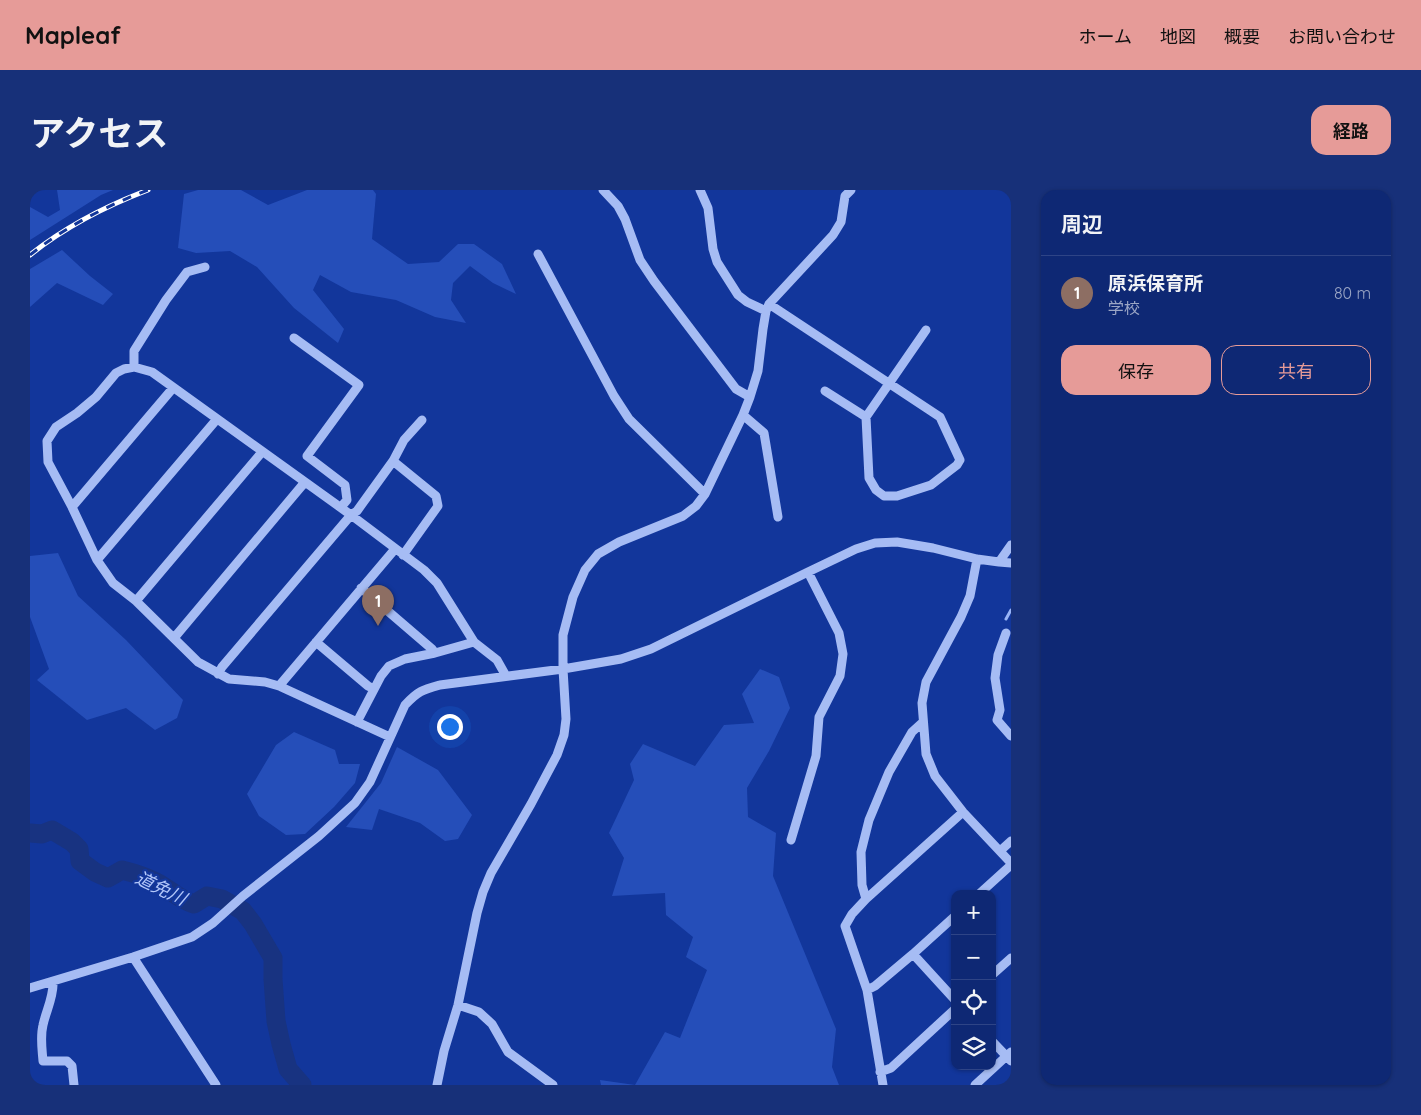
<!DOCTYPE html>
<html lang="ja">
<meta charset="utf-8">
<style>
:root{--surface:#0e2874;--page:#173079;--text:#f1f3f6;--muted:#9ba6c5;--line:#2e4486;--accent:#e69b98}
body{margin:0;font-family:Quicksand,"Noto Sans JP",sans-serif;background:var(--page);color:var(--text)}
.controls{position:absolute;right:15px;bottom:15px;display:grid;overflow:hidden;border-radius:10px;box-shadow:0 1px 4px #0004}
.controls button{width:45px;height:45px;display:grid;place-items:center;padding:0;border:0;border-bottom:1px solid var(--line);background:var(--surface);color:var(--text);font:25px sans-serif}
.you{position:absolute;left:419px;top:536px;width:18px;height:18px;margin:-12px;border:4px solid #fff;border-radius:50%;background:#1a73e8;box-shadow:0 0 0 8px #1a73e833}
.badge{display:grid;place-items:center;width:32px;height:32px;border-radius:50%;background:var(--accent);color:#fff;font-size:16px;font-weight:700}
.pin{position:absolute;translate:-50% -41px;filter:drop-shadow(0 1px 2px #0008)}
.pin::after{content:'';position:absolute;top:26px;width:18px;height:15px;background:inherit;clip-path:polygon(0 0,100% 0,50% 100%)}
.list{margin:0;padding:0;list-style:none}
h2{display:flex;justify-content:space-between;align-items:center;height:65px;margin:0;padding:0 20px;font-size:21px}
h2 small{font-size:16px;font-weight:400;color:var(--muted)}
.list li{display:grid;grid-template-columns:32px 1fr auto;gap:15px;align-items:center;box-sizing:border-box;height:75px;padding:0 20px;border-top:1px solid var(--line)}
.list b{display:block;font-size:19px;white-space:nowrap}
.list p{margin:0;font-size:16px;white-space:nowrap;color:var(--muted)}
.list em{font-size:16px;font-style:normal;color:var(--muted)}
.actions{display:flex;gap:10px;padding:15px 20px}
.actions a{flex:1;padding:11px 0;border:1px solid var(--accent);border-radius:15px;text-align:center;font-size:18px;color:var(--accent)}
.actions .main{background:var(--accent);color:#111}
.icon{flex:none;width:28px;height:28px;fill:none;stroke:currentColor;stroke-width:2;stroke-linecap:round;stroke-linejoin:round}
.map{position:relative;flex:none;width:981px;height:895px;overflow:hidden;border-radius:15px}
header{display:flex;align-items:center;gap:30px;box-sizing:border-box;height:70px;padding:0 25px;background:var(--accent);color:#111}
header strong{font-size:24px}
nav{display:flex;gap:28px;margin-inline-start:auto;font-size:18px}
.intro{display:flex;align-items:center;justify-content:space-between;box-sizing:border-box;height:120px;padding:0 30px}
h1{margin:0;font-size:35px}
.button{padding:12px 22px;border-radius:15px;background:var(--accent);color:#111;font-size:18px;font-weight:700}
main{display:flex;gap:30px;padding:0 30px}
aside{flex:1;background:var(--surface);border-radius:15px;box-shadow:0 1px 4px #0004}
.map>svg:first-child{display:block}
.green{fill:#254eb9}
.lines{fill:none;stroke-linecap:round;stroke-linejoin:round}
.stream{stroke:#98b4f7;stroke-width:3}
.river{stroke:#183381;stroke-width:19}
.minor{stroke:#a6bcf4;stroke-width:9}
.rail-casing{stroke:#fff;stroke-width:5}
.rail{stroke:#12369b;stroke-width:3;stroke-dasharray:9;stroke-linecap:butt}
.labels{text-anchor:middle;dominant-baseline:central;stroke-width:4.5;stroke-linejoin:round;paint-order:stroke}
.water-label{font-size:18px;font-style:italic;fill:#b3c7fa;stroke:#12369b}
</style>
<header>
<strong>Mapleaf</strong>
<nav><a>ホーム</a><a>地図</a><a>概要</a><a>お問い合わせ</a></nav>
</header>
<div class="intro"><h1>アクセス</h1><a class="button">経路</a></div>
<main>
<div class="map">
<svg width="981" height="895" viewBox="0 0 981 895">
<rect width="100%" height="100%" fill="#12369b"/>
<path class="green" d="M27,0H83L71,5L0,50V17L18,27L30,20Z
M168,0H211L238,15L277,0H343L346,4L342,49L378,74L409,72L428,54H444L472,74L486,104L463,93L440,76L423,93L421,110L436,133L405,127L366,110L321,102L290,85L283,100L314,139L308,153L264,118L227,77L200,61L166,63L148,58L154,4Z
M32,60L60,86L83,104L73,115L27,93L0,117V79Z
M28,363L48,406L96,450L153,510L147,528L125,540L96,518L57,530L7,490L19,479L0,427V366Z
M730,479L749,487L760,518L739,561L717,598L718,627L746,643L743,686L806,839L802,877L809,895H571L570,890L605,895L635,842L650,848L677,780L656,767L663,747L636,725L635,703L582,706L594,668L579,643L604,590L600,574L613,554L665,576L694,535L724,533L712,504Z
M264,542L305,560L309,574H330L325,593L304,617L275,644L256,645L229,626L217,604L246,555Z
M367,557L408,580L442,625L428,649L415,651L390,633L349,619L342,640L316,637L351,593Z"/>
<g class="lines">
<path class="stream" d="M976,429L981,420"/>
<path class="river" d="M0,643L12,644L22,640L42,652L49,659L50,671L65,682L78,688L92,680C104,683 116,687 126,692C140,699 150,710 164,714L177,706L192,709L213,721L223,734L243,768V789L246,831L251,854L258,879L272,895"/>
<path class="minor" d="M573,0L588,16L595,29L610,70L624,91L706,199L720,207
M670,0L678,18L683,59L687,72L708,105L717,112L736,121
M508,64L584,206L599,229L675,304
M739,114L910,227L930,270L927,275L901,295L867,306H854L846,300L839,288L836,227L795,201
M264,148L329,195L277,266L315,295L317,310L311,317
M104,177V161L136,110L157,82L175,77
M713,225L734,243L748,327
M836,227L896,140
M363,271L406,306L408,316L373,365
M42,317L143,198
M947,369L940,406L931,427L896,492L892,513L896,564L905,586L933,622L981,673
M67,370L187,229
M969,372L981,355
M331,398L402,459L405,463
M106,411L232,262
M976,443L968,465L965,488L970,520L967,530L981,546
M144,448L275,292
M286,452L338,496L344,499
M188,484L192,477L321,325L327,321L363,271L374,250L392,230
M249,496L365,359
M327,532L351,486L359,476L375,469L405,463L444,452
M360,547L249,496L235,492L199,489L168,472L106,411L83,393L67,370L42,317L18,272L17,251L26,237L47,223L66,207L86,183L94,179L104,177L122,182L321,325L394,380L407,393L444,452L467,470L476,486
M761,650L786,566L789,527L810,486L813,464L809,443L778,382
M970,661L981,651
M949,704L981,675
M836,709L832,695L831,662L839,630L859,582L882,542L893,532
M883,764L925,810
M103,767L186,895
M962,785L981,768
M23,792C24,806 16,821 13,835C10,847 12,858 13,871H37L42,876L44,895
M0,798L103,767L162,747L183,733L213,706L289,646L325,613L340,592L375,515C388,501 392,500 410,495L533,479L591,469L621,459L778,382L826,359L845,353L867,352L903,358L947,369L969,372L981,373
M837,800L845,796L883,764L925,726
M428,815L449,822L462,834L478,862L523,895
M962,851L981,871
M850,882L861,878L925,819
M407,895L414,861L428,815L447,723L453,702L461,683L501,614L527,565L534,545L536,529L533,479V445L543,407L555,380L568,364L589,352L653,326L666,316L675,304L713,225L720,207L728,181L733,139L736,121L739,114L803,45L811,32L815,6L821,0
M853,895L837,800L815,736L822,724L836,709L933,622
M945,895L981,862"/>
<g class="rail-casing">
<path id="rail" d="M0,65C35,37 76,16 118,0"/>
</g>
<use href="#rail" class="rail"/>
</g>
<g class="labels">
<g class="water-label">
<text transform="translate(131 698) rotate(26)">道免川</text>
</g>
</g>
</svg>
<div class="controls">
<button>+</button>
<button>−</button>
<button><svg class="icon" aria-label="locate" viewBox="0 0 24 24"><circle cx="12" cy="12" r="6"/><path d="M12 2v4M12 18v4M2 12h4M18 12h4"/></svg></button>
<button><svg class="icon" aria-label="layers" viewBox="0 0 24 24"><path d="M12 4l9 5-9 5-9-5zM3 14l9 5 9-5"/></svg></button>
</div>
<div class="you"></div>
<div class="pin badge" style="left:348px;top:436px;background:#8d6e63">1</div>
</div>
<aside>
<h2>周辺<small></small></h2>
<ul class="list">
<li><span class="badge" style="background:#8d6e63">1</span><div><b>原浜保育所</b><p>学校</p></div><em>80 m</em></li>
</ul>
<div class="actions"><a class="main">保存</a><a>共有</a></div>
</aside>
</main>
